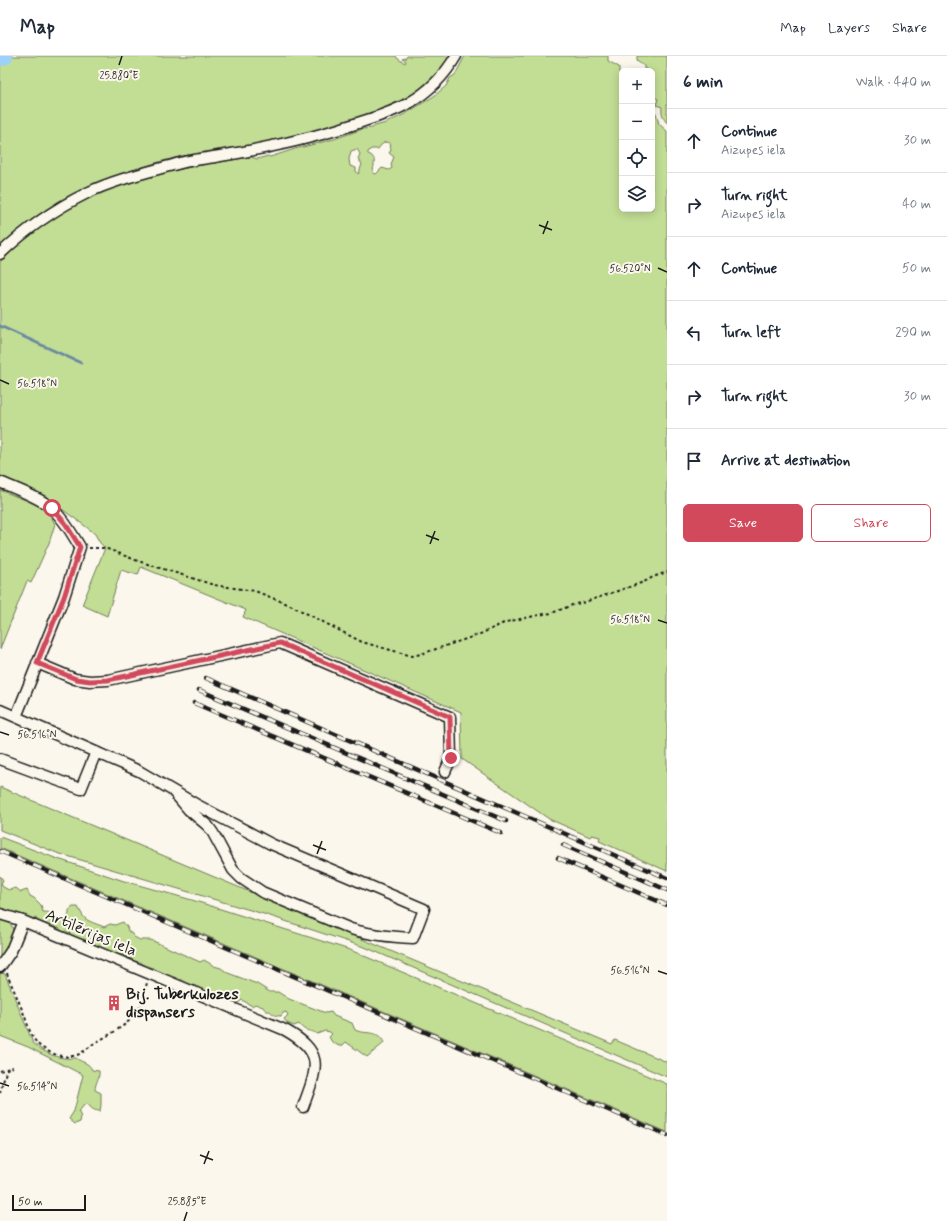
<!DOCTYPE html>
<meta charset="utf-8">
<style>
:root{--surface:#fff;--page:#f6f6f7;--text:#1f2937;--muted:#747a83;--line:#e0e1e3;--accent:#d1495b}
body{margin:0;font-family:Mynerve,sans-serif;background:var(--page);color:var(--text)}
.controls{position:absolute;right:12px;top:12px;display:grid;overflow:hidden;border-radius:6px;box-shadow:0 2px 10px #0003}
.controls button{width:36px;height:36px;display:grid;place-items:center;padding:0;border:0;border-bottom:1px solid var(--line);background:var(--surface);color:var(--text);font:20px sans-serif}
.scale{position:absolute;left:12px;bottom:10px;width:74px;box-sizing:border-box;padding-left:4px;border:2px solid #1c1c1c;border-top:0;font-size:11px;line-height:14px;white-space:nowrap;color:#1c1c1c;-webkit-text-stroke:3px #fbf7ec;paint-order:stroke}
.stop{position:absolute;width:12px;height:12px;margin:-9px;border:3px solid #d1495b;border-radius:50%;background:#fff}
.stop.end{background:#d1495b;border-color:#fff;box-shadow:0 1px 4px #0008}
.list{margin:0;padding:0;list-style:none}
h2{display:flex;justify-content:space-between;align-items:center;height:52px;margin:0;padding:0 16px;font-size:17px}
h2 small{font-size:13px;font-weight:400;color:var(--muted)}
.list li{display:grid;grid-template-columns:26px 1fr auto;gap:12px;align-items:center;box-sizing:border-box;height:64px;padding:0 16px;border-top:1px solid var(--line)}
.list b{display:block;font-size:15px;white-space:nowrap}
.list p{margin:0;font-size:13px;white-space:nowrap;color:var(--muted)}
.list em{font-size:13px;font-style:normal;color:var(--muted)}
.actions{display:flex;gap:8px;padding:12px 16px}
.actions a{flex:1;padding:9px 0;border:1px solid var(--accent);border-radius:6px;text-align:center;font-size:14px;color:var(--accent)}
.actions .main{background:var(--accent);color:#fff}
.icon{flex:none;width:22px;height:22px;fill:none;stroke:currentColor;stroke-width:2;stroke-linecap:round;stroke-linejoin:round}
.map{position:relative;flex:none;width:667px;height:1165px;overflow:hidden}
header{display:flex;align-items:center;gap:24px;box-sizing:border-box;height:56px;padding:0 20px;background:var(--surface);border-bottom:1px solid var(--line)}
header strong{font-size:19px}
nav{display:flex;gap:22px;margin-inline-start:auto;font-size:14px}
main{display:flex}
aside{flex:1;background:var(--surface)}
.map>svg:first-child{display:block}
.green{fill:#c2dd94;stroke:#6f7c58;fill-rule:evenodd}
.lines{fill:none;stroke-linecap:round;stroke-linejoin:round}
.stream{stroke:#6989a1;stroke-width:3}
.river{stroke:#9cd1fa;stroke-width:18}
.minor-casing{stroke:#1c1c1c;stroke-width:13}
.path{stroke:#1c1c1c;stroke-width:2;stroke-dasharray:3 3;stroke-linecap:butt}
.minor{stroke:#fbf7ec;stroke-width:10}
.rail-casing{stroke:#1c1c1c;stroke-width:4.5}
.rail{stroke:#fbf7ec;stroke-width:3;stroke-dasharray:9;stroke-linecap:butt}
.route{stroke:#d1495b;stroke-width:5}
.ticks{fill:none;stroke:#1c1c1c;stroke-width:1.5}
.labels{text-anchor:middle;dominant-baseline:central;stroke-width:4;stroke-linejoin:round;paint-order:stroke}
.street-label{font-size:16px;fill:#1c1c1c;stroke:#fbf7ec}
.poi-label{font-size:16px;font-weight:bold;fill:#1c1c1c;stroke:#fbf7ec;text-anchor:start}
.ticks-label{font-size:10px;text-anchor:middle;fill:#1c1c1c;stroke:#fbf7ec;stroke-width:4;stroke-linejoin:round;paint-order:stroke}
</style>
<header>
<strong>Map</strong>
<nav><a>Map</a><a>Layers</a><a>Share</a></nav>
</header>
<main>
<div class="map">
<svg width="667" height="1165" viewBox="0 0 667 1165">
<rect width="100%" height="100%" fill="#fbf7ec"/>
<filter id="ink" filterUnits="userSpaceOnUse"><feTurbulence type="fractalNoise" baseFrequency=".025" numOctaves="2"/><feDisplacementMap in="SourceGraphic" scale="8" xChannelSelector="R" yChannelSelector="G"/><feConvolveMatrix kernelMatrix="1 2 1 2 8 2 1 2 1" color-interpolation-filters="sRGB"/></filter>
<g filter="url(#ink)">
<path class="green" d="M0,0H396L398,3L405,7L406,5L402,3L406,2L407,0H450C442,12 434,24 422,32C405,46 383,53 362,60C335,69 306,78 278,84C238,92 197,95 159,106C126,116 92,127 63,143C40,156 19,173 0,191Z
M465,0H608V5L619,11V16L622,19V153H652V55L656,57L659,68L667,75V815L599,785L600,781L592,779L590,781L549,763L462,703L461,656L243,561L246,554L141,511L138,519L121,514L107,560L82,549L105,492L100,487L95,478L89,473L55,448V446L0,421V206C22,184 47,163 75,149C128,120 193,110 251,101L257,103L268,100L270,101L295,93L334,83L363,73L372,72L375,70L386,67L405,58L434,40L446,30L450,22L455,19ZM385,86L390,87L391,94L389,97L394,101L391,108L392,112L389,114L382,112L376,118L373,117C373,110 378,101 368,98V96L371,93H378L381,89ZM357,93L360,98L358,103L362,108L359,117L358,118L356,115V112L350,110L349,103L351,95Z
M637,0H667V67C663,63 661,56 662,51L656,49L658,43L654,41L653,34L654,32L652,30V15H648L646,13H644V10L637,4Z
M0,434C12,439 41,449 48,457C51,460 53,464 55,468L49,487L31,527L27,525L0,593Z
M0,731L612,988L615,984L667,1006V1021L367,892L267,859L57,797L0,774Z
M0,781L55,802L124,825L192,844L350,894L667,1028V1076L0,792Z
M0,820L3,824L1,828L3,831L9,834L16,832L21,836L27,834L30,840L34,842L41,849L43,856C50,856 54,857 58,863L66,864L69,858V854L73,851H78C80,854 81,857 83,860C87,866 98,868 104,871L110,868L115,869L123,866L127,871L128,875L132,878L134,881L140,884H151L200,906L204,904L214,910L221,912L228,917L257,928L270,936H278L289,943L326,957L331,956L334,960L352,967L355,974C365,979 379,973 384,987L367,1001L346,986L343,989L339,990L332,986L329,981L332,978L330,976L325,975L317,978C310,973 305,977 299,968L294,970L287,967L284,963L288,959L286,956L283,957L281,960C276,960 273,959 270,955H266L263,951L255,948L252,950L242,944L238,947C233,944 215,937 210,938L163,919L153,912H149L140,906L134,905L121,898L117,899L93,889L84,883L80,884L62,876L59,872H55L54,870H47L38,866L36,862C33,862 31,864 27,863C18,861 8,856 0,852Z
M0,863C25,867 7,894 0,906Z
M0,917L5,918L33,987C46,998 59,1004 76,1002C82,1007 89,1006 92,1014L99,1015C100,1022 95,1027 95,1034L101,1037V1049L100,1055C95,1055 91,1053 88,1048L84,1049L81,1053L78,1055L81,1061L80,1066L75,1068L69,1063L74,1055L83,1019L28,991L0,980Z"/>
<g class="lines">
<path class="stream" d="M0,270L81,307"/>
<path class="river" d="M0,1L4,0"/>
<g class="minor-casing">
<path id="minor" d="M0,198C26,173 55,153 87,137C114,124 144,117 173,109C188,104 204,103 220,100C269,92 318,81 364,65C380,60 395,55 409,47C428,36 445,19 456,0
M0,426C16,433 34,439 48,449C62,460 71,476 80,491L64,541L16,661
M37,607L75,623L90,625L108,624L280,587L450,661L451,702L445,716
M0,654L139,715L199,750L271,788L424,853L413,882C391,881 371,879 351,873L262,836L241,822L233,814L226,801L213,777L208,770L189,754L173,735
M0,703L81,733L96,696
M0,858L23,865L285,974C326,997 317,1012 303,1051
M0,911L11,895L23,865"/>
</g>
<path class="path" d="M89,492H105L138,505L214,529L255,535L290,549L362,586L412,600L421,598L478,579L506,566L544,558L552,557L575,548L582,547L644,526L653,521L667,516
M7,917L8,921C14,934 20,948 25,961C29,972 31,982 40,990C49,997 61,1002 72,1000C82,999 87,992 95,987C110,978 127,970 137,956C143,948 144,937 147,927
M0,1015L13,1011
M0,1037L7,1012"/>
<use href="#minor" class="minor"/>
<g class="rail-casing">
<path id="rail" d="M206,622L667,822
M199,634L506,765
M194,647L501,777
M563,789L667,834
M0,795L667,1079
M558,802L667,849"/>
</g>
<use href="#rail" class="rail"/>
</g>
</g>
<g class="lines" filter="url(#ink)">
<path class="route" d="M52,452L65,467L80,491L64,541L37,607L76,623L90,625L108,624L280,587L450,661L451,702"/>
</g>
<path class="ticks" d="M119,9L122,0M539,169L552,174M543,178L548,165M658,212L667,216M0,324L9,328M426,479L439,484M430,488L435,475M658,564L667,567M0,676L9,679M313,789L326,794M317,798L322,785M658,915L667,918M0,1027L9,1030M200,1099L213,1104M204,1108L209,1095M184,1165L187,1156"/>
<defs>
<g id="building-bare" transform="scale(1.2)"><path d="M-4-6H4V6H1V3H-1V6H-4ZM-2.5-4.3h1.7v1.8h-1.7ZM.8-4.3h1.7v1.8H.8ZM-2.5-1h1.7V.8h-1.7ZM.8-1h1.7V.8H.8Z" fill="#d1495b" stroke="#fbf7ec" stroke-width="2.5" paint-order="stroke"/></g>
</defs>
<g fill-rule="evenodd">
<use href="#building-bare" x="114" y="947"/>
</g>
<g class="labels">
<g class="street-label">
<text transform="translate(91 877) rotate(23)">Artilērijas iela</text>
</g>
<g class="poi-label">
<text x="126" y="938">Bij. Tuberkulozes<tspan x="126" dy="18">dispansers</tspan></text>
</g>
</g>
<g class="ticks-label">
<text x="119" y="23">25.880°E</text>
<text x="630" y="216">56.520°N</text>
<text x="37" y="331">56.518°N</text>
<text x="630" y="567">56.518°N</text>
<text x="37" y="682">56.516°N</text>
<text x="630" y="918">56.516°N</text>
<text x="37" y="1034">56.514°N</text>
<text x="187" y="1149">25.885°E</text>
</g>
</svg>
<div class="controls">
<button>+</button>
<button>−</button>
<button><svg class="icon" aria-label="locate" viewBox="0 0 24 24"><circle cx="12" cy="12" r="6"/><path d="M12 2v4M12 18v4M2 12h4M18 12h4"/></svg></button>
<button><svg class="icon" aria-label="layers" viewBox="0 0 24 24"><path d="M12 4l9 5-9 5-9-5zM3 14l9 5 9-5"/></svg></button>
</div>
<div class="scale">50 m</div>
<div class="stop" style="left:52px;top:452px"></div>
<div class="stop end" style="left:451px;top:702px"></div>
</div>
<aside>
<h2>6 min<small>Walk · 440 m</small></h2>
<ul class="list">
<li><svg class="icon" aria-label="ahead" viewBox="0 0 24 24"><path d="M12 20V5M6 11l6-6 6 6"/></svg><div><b>Continue</b><p>Aizupes iela</p></div><em>30 m</em></li>
<li><svg class="icon" aria-label="right" viewBox="0 0 24 24"><path d="M7 20v-9h11M14 6l5 5-5 5"/></svg><div><b>Turn right</b><p>Aizupes iela</p></div><em>40 m</em></li>
<li><svg class="icon" aria-label="ahead" viewBox="0 0 24 24"><path d="M12 20V5M6 11l6-6 6 6"/></svg><div><b>Continue</b></div><em>50 m</em></li>
<li><svg class="icon" aria-label="left" viewBox="0 0 24 24"><path d="M17 20v-9H6M10 6l-5 5 5 5"/></svg><div><b>Turn left</b></div><em>290 m</em></li>
<li><svg class="icon" aria-label="right" viewBox="0 0 24 24"><path d="M7 20v-9h11M14 6l5 5-5 5"/></svg><div><b>Turn right</b></div><em>30 m</em></li>
<li><svg class="icon" aria-label="arrive" viewBox="0 0 24 24"><path d="M6 21V4h12l-3 4 3 4H6"/></svg><div><b>Arrive at destination</b></div></li>
</ul>
<div class="actions"><a class="main">Save</a><a>Share</a></div>
</aside>
</main>
